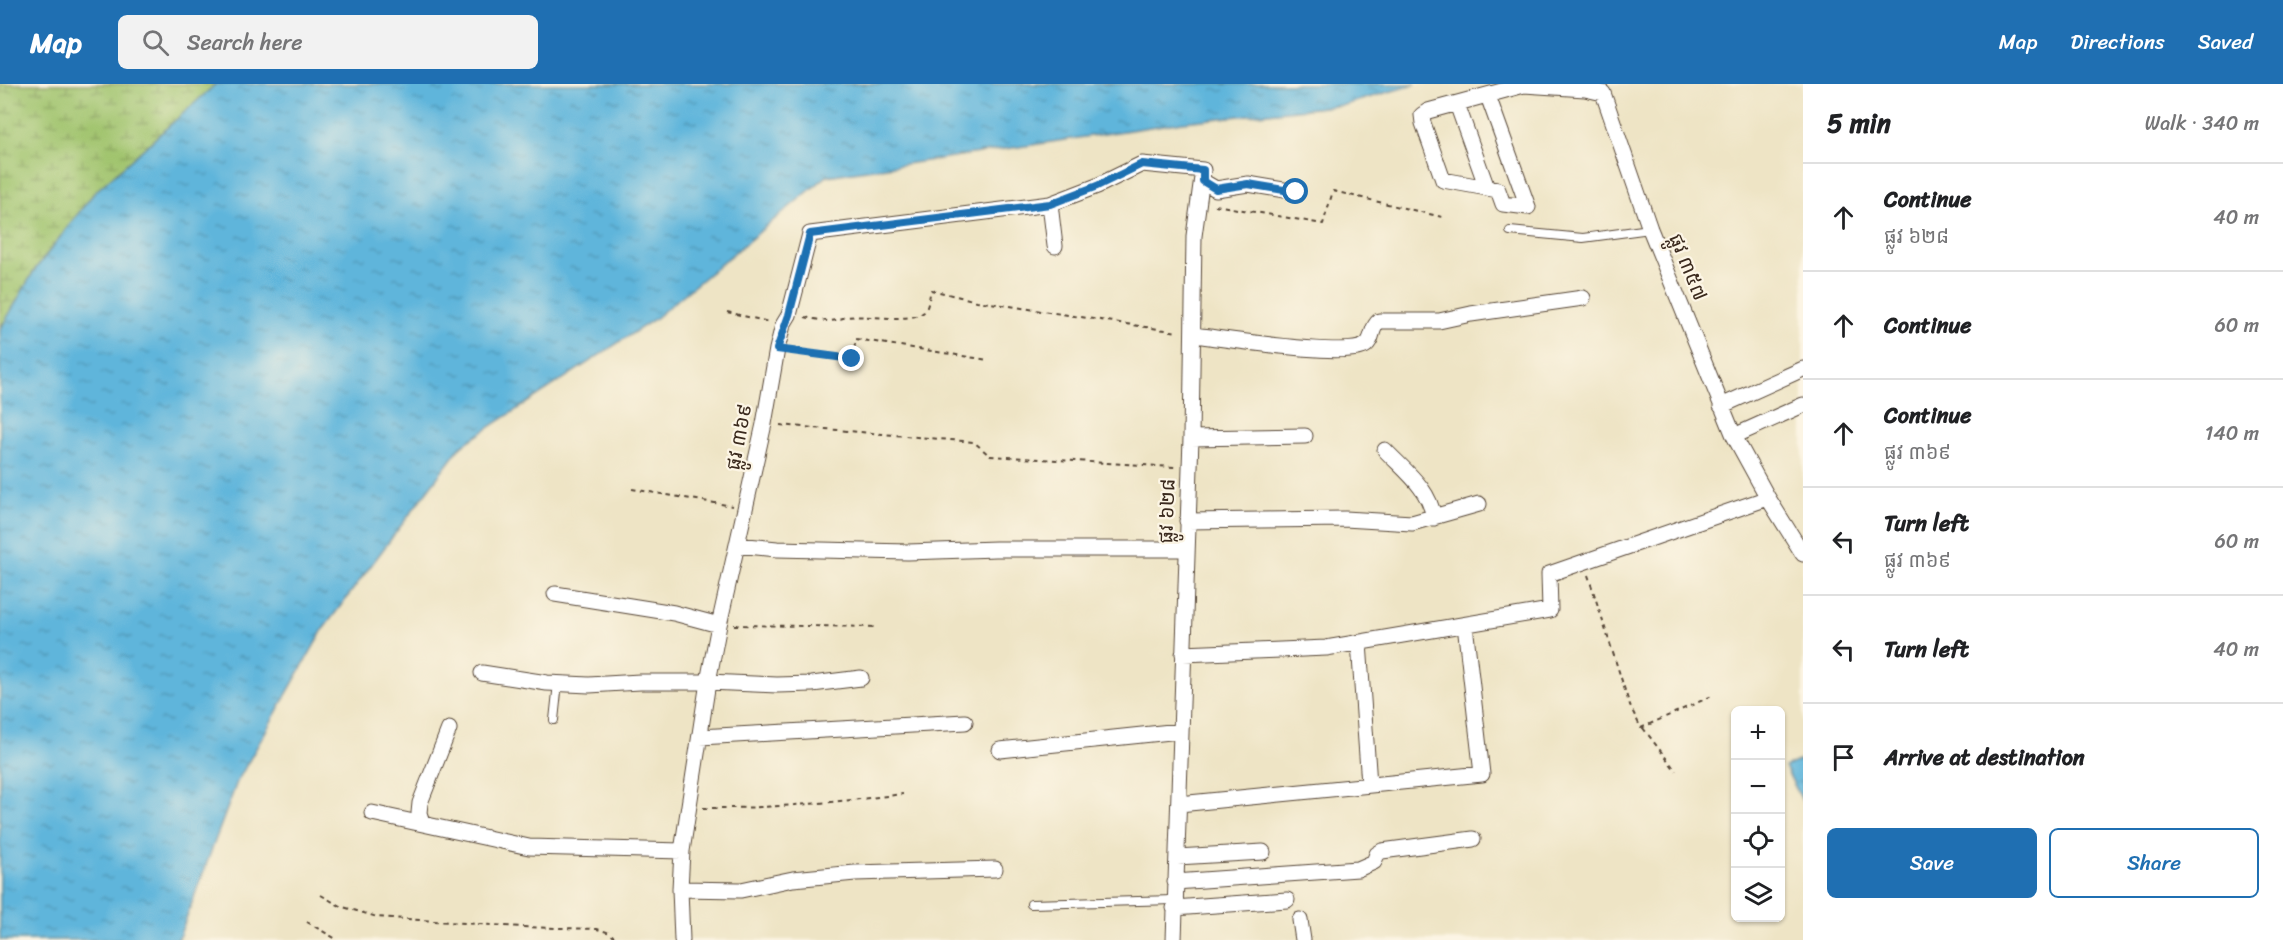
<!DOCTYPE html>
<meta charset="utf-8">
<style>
:root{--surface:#fff;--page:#f2f2f2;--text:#202124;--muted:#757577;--line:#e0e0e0;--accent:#1f6fb2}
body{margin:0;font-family:Sriracha,"Noto Sans Khmer",sans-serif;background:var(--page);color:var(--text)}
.controls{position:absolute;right:18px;bottom:18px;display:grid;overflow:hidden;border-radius:9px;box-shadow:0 2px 4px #0004}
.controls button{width:54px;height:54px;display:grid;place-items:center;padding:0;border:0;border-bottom:2px solid var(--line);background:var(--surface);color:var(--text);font:30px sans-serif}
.stop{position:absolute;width:18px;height:18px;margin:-14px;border:4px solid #1f6fb2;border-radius:50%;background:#fff}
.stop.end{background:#1f6fb2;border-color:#fff;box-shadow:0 2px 6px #0008}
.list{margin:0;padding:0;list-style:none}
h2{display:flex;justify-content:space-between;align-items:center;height:78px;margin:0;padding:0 24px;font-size:26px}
h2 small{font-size:20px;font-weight:400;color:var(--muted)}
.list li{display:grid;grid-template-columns:39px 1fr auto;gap:18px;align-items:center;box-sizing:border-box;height:108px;padding:0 24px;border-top:2px solid var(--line)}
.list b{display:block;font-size:22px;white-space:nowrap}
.list p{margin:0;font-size:20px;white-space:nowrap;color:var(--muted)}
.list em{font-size:20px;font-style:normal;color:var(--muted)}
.actions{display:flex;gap:12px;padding:18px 24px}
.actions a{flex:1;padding:14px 0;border:2px solid var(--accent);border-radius:9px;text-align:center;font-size:21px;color:var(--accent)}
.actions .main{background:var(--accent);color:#fff}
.icon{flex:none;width:33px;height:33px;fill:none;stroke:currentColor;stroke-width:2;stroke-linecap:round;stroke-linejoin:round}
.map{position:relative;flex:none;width:1803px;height:856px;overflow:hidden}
header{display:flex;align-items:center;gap:36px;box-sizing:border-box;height:84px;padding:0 30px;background:var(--accent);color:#fff}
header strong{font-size:28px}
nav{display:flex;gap:33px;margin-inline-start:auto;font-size:21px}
.search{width:420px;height:54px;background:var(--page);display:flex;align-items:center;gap:15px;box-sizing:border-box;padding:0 21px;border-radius:9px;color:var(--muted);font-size:22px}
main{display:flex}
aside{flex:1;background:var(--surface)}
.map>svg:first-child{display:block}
.wetland{fill:url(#wetland-marsh);stroke:#6e7746;stroke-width:1.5}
.water{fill:url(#water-ripples);stroke:#4c707c;stroke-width:1.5}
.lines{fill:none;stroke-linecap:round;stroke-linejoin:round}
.service-casing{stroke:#564637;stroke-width:10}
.minor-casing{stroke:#564637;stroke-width:17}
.path{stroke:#564637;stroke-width:2;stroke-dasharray:4.5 4.5;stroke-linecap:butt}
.service{stroke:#fff;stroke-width:8}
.minor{stroke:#fff;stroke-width:15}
.route{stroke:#1f6fb2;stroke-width:8}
.labels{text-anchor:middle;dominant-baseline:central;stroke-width:4.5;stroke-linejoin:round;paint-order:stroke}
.street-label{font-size:20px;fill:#3b2a1e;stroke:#fcf5e5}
</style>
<header>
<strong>Map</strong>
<div class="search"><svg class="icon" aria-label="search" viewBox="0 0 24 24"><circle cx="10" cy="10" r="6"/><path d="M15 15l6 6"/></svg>Search here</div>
<nav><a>Map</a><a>Directions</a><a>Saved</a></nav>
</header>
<main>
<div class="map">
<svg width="1803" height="856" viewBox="0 0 1803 856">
<defs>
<pattern id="wetland-marsh" width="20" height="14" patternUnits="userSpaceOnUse" patternTransform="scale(1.5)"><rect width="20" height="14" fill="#a1c46e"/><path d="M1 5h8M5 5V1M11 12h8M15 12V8" fill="none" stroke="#849f5a"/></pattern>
<pattern id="water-ripples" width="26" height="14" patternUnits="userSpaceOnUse" patternTransform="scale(1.5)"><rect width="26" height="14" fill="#5eb5db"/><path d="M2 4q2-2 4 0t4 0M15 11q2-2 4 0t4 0" fill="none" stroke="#4f93b1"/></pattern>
</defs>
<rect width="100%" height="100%" fill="#fcf5e5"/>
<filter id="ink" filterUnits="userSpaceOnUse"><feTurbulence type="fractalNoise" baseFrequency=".0167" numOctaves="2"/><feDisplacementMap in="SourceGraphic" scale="12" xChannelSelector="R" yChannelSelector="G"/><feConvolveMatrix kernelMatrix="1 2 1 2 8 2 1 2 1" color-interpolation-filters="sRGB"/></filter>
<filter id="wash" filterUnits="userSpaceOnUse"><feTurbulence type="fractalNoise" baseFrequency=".008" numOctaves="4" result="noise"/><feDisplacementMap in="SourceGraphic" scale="24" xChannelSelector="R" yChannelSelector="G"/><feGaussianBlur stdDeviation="1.35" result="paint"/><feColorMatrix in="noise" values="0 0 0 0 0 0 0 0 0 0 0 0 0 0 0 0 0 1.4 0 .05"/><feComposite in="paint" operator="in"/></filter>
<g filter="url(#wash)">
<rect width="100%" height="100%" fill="#eee4c5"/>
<path class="wetland" d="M0,0H216L94,109L34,187L0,246Z"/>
<path class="water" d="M216,0H1416L1344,21L1183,38L827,92L653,236L461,362L324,544L237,698L178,856H0V246L34,187L94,109Z
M1803,675V718L1785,683Z"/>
</g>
<g filter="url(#ink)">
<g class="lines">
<g class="service-casing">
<path id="service" d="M1510,147L1583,154L1650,145
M554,636L558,599
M1031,820L1174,816"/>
</g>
<g class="minor-casing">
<path id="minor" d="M1488,12L1528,123L1503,120L1498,106L1443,96L1423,39L1422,31L1428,27L1524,1L1585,5L1603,9L1650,145L1734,352L1768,414L1803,470
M1457,20L1487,104
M1202,97L1216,105L1248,100L1296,108
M1050,120L1055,162
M1193,251C1222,254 1348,275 1366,261C1374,255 1370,244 1379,237H1439L1471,230L1583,214
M1721,322L1803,285
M1734,352L1803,321
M1191,354L1305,352
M1385,366C1406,388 1429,404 1434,434
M1187,437L1345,435L1412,439L1479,420
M737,461L777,465L908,468L996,465H1187
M555,510L674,529L719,541
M1359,559L1369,700
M1183,570L1326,564L1550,526L1549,490L1768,414
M482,589L547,599L589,601L640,598H708L777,601L812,600L861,594
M700,653L965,638
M1000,666L1180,647
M1179,720L1482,690L1465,541
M372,729L529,763L682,767
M422,738L419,729L420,719L449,645
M1177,773L1263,768
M1175,798L1358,785L1374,778L1377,770L1382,767L1473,755
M680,805L741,806L793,795L855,789L995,785
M1174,824L1287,816
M1300,836L1303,856
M682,856L680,805L682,767L708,598L719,541L764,340L777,265L783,241L789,231L810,150L1050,120L1097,102L1142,80L1203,86L1194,152L1191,354L1174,856"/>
</g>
<path class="path" d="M1215,121L1323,140L1333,107L1446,134
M727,228L769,238
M805,233C812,235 820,236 828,237C835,237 839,235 846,233C864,230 909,240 924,228C929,223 929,212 931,206L977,217L1178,248
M792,267L852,275L856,255L988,276
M780,341L974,358L990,372L1175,383
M632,405L732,422
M1588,491L1630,622L1641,644L1714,611
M734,541L878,543
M1643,644L1676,687
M703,724C770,725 837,718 903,710
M321,811L340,822L377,833L521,843L597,845L610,849L617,856
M307,838L338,856"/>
<use href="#service" class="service"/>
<use href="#minor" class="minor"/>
</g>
</g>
<g class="lines" filter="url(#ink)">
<path class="route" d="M852,275L777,265L789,231L810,150L1050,120L1097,102L1142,80L1203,86V97L1216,105L1248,100L1296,108"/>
</g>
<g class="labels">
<g class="street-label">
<text transform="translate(1688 183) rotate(68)">ផ្លូវ ៣៥៧</text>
<text transform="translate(739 353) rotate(-79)">ផ្លូវ ៣៦៩</text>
<text transform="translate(1167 427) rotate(-88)">ផ្លូវ ៦២៨</text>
</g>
</g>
</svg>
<div class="controls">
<button>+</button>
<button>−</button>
<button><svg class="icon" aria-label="locate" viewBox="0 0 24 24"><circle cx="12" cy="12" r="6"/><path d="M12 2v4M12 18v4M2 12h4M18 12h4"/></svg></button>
<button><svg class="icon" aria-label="layers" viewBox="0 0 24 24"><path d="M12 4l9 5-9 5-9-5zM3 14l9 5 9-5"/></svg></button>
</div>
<div class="stop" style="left:1296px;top:108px"></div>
<div class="stop end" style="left:852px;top:275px"></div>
</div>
<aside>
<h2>5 min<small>Walk · 340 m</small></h2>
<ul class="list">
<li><svg class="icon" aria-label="ahead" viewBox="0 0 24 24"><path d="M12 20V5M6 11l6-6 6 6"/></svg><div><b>Continue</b><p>ផ្លូវ ៦២៨</p></div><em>40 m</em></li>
<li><svg class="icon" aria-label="ahead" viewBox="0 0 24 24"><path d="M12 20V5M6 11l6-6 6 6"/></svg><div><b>Continue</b></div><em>60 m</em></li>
<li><svg class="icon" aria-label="ahead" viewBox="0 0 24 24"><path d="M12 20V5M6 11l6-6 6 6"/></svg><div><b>Continue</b><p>ផ្លូវ ៣៦៩</p></div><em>140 m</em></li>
<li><svg class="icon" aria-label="left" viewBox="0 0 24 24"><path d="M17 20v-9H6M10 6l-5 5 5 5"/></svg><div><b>Turn left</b><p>ផ្លូវ ៣៦៩</p></div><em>60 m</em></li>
<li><svg class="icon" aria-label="left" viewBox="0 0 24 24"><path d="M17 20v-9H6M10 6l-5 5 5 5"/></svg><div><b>Turn left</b></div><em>40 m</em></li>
<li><svg class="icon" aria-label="arrive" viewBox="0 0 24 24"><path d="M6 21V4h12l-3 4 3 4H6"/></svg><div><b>Arrive at destination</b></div></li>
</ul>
<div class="actions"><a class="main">Save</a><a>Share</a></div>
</aside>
</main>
